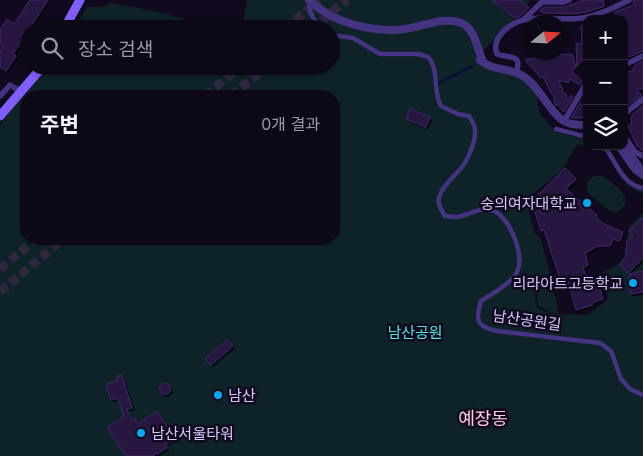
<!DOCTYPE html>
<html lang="ko">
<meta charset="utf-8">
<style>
:root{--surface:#0d0816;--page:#1b1623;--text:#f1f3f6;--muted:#9a9aa1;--line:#2d2935}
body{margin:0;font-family:Inter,"Noto Sans KR",sans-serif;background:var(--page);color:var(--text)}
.controls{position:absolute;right:15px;top:15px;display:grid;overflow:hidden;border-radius:10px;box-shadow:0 1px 4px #0004}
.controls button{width:45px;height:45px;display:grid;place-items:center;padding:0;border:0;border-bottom:1px solid var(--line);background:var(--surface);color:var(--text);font:25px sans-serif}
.compass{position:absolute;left:523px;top:15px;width:45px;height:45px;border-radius:50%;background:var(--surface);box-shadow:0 1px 4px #0004;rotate:72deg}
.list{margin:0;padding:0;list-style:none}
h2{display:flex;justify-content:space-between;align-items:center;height:65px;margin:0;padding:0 20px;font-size:21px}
h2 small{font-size:16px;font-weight:400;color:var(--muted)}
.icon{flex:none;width:28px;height:28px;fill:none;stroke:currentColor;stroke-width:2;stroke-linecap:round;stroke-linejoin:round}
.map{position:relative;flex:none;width:643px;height:456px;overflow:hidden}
.search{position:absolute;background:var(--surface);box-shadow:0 1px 4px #0004;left:20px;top:20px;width:320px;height:55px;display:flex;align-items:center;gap:12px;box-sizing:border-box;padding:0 18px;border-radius:28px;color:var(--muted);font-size:19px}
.panel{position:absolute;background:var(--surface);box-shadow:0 1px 4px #0004;left:20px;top:90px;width:320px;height:155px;border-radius:20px}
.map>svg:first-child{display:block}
.green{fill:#0d2328;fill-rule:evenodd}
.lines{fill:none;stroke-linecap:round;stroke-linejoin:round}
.stream{stroke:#050e3b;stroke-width:2}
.building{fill:#261540;stroke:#42256d;filter:url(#shadow)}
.primary-tunnel{stroke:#2f2640;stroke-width:9;stroke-dasharray:9 4.5;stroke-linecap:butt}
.pedestrian{stroke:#453280;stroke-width:4.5}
.minor{stroke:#453280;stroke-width:5.5}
.tertiary{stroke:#453280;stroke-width:8}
.secondary{stroke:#825eff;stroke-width:9}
.poi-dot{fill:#00a9f2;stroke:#110a1e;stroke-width:2}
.labels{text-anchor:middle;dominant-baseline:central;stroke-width:5;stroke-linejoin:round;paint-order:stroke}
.poi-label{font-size:15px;fill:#d9c7ff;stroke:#110a1e;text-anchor:end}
.street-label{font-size:15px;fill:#d9c7ff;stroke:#110a1e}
.park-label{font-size:15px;fill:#4ce6df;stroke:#110a1e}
.quarter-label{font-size:18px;fill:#ffc9e0;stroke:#110a1e}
</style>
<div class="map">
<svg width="643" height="456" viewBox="0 0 643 456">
<defs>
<filter id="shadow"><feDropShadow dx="2" dy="2" stdDeviation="0" flood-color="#0009"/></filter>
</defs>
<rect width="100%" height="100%" fill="#110a1e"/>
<path class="green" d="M247,0H530L527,6L480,54L482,59L480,60C490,69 503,68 515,72C524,76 529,81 536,87L539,113L556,132L587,140V146H602C619,162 616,182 643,190V193C623,188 615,168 606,152L577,144L562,170L534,193L529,213L535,234L540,238L551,275C537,285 531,290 538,308L551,314L588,315L608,299L602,273L618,264L624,257L629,227L643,213V217L630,231L633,235L627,241L626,256L620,265L628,273L643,260V271L633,273L634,278L632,277L628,278L632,296L643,294V456H0V125L46,66H331V29H242ZM26,96H334V239H26Z
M112,3L167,14L196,24L219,29H73L87,7H103Z
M595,176H602L606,178C614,185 633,196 622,208C618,212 615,212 610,211L589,194C584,186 587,179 595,176Z
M550,278L559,313H552L539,306C534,293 538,286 550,278Z"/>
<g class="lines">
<path class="stream" d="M437,84L473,66"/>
</g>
<path class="building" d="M30,0H48L13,54L16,56L6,71L0,67V51L3,47L0,45V30L7,19L14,24Z
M492,0H520L529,8L520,16L515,18Z
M584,0H603L605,6L587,12L572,14L542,13V11H540L544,7H564Z
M637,0H643V51L624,59V19H617L615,12L634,5L633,1Z
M581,26H586L587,67L582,60L577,67L576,44L582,43Z
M572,54L576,67L572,72L582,81L580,85L570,79L569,83L559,80L564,94L566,93L567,100L571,95L573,97L564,112L558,105H555L554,98L543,77L541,78L525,60L550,55Z
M643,61V89H636L642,95L624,108V72L633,71L632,69L635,68V65Z
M580,103L587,109V118H571Z
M643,105V151L637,146L627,124L631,126L632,115Z
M410,109L430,117L426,127L406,119Z
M565,168L576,179L566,189L597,215L596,217L604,224L623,232L620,241L613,239L610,246H598L585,253L588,265L583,268L588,282L597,280L603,299L594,302L592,305L576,310L567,277L560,279L544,230L541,231L535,212L551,207L538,195Z
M643,217V258L628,273L620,265L626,256L627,241L633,235L629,231Z
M643,271V292L631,294L628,278L632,277L629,274Z
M227,340L233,346L211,365L205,359Z
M122,375L132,408L126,409L133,420L135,419L138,424L157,411L175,439L165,445L167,448L157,454V453L152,456H126L107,428L124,416L118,398L111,400L106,384L118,380L117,376Z
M159.5 389a5.5 5.5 0 1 1 11 0a5.5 5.5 0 1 1-11 0Z"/>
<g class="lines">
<path class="primary-tunnel" d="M285,29L319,0
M311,29L338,7L348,0
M205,96L241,66
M231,96L267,66
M0,269L36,239
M0,292L63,239"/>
<path class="pedestrian" d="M310,1C307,12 315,21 322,29
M331,35L353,38L380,54H418L428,57C440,70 432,90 441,106L458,114L469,116C472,121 475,125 475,131C476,141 468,159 462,167C455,176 441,187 439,198C437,204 442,211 445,216C448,216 453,217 456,217C470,216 480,205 494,211C510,218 525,255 517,272C513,282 491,295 481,301C475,321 477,327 497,331L600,343L611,351L621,379L630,389L643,395
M556,129L587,137
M624,143L643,170
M604,146C617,162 621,184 643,188"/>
<path class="minor" d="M523,20L542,2H563L569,0
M624,65L643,56
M516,73C523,53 510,59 497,54C494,45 496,40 502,33C522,9 556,22 582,18C599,15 614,8 629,0
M0,96L10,85L20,91
M624,114L643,99
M564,121L587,82
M624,140H627L635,152L643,156"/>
<path class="tertiary" d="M309,0C333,23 372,33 405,29C422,27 449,14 465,25C475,32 477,48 482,59L480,60C492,71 509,67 523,76C540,86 551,117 568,123C574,125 581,125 587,125
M619,146L635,169L643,175"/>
<path class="secondary" d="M64,29L80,0
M0,116L43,66"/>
</g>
<g class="poi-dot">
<circle cx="587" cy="203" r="5"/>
<circle cx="633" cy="283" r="5"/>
<circle cx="218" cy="395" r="5"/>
<circle cx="141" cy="433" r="5"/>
</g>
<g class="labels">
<g class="poi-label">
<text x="577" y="203">숭의여자대학교</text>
<text x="623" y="283">리라아트고등학교</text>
<text x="228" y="395" text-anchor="start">남산</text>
<text x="151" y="433" text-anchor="start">남산서울타워</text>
</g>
<g class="street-label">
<text transform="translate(527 320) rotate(8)">남산공원길</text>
</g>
<g class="park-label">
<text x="415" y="332">남산공원</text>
</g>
<g class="quarter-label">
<text x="483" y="418">예장동</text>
</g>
</g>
</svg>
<div class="controls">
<button>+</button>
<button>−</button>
<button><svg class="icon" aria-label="layers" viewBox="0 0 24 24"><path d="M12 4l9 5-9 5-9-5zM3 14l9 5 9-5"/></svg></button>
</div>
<svg class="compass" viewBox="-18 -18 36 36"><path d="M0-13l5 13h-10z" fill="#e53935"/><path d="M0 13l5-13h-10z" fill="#9a9aa1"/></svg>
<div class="search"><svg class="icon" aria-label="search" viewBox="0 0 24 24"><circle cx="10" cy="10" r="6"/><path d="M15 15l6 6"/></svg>장소 검색</div>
<section class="panel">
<h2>주변<small>0개 결과</small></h2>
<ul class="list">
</ul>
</section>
</div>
